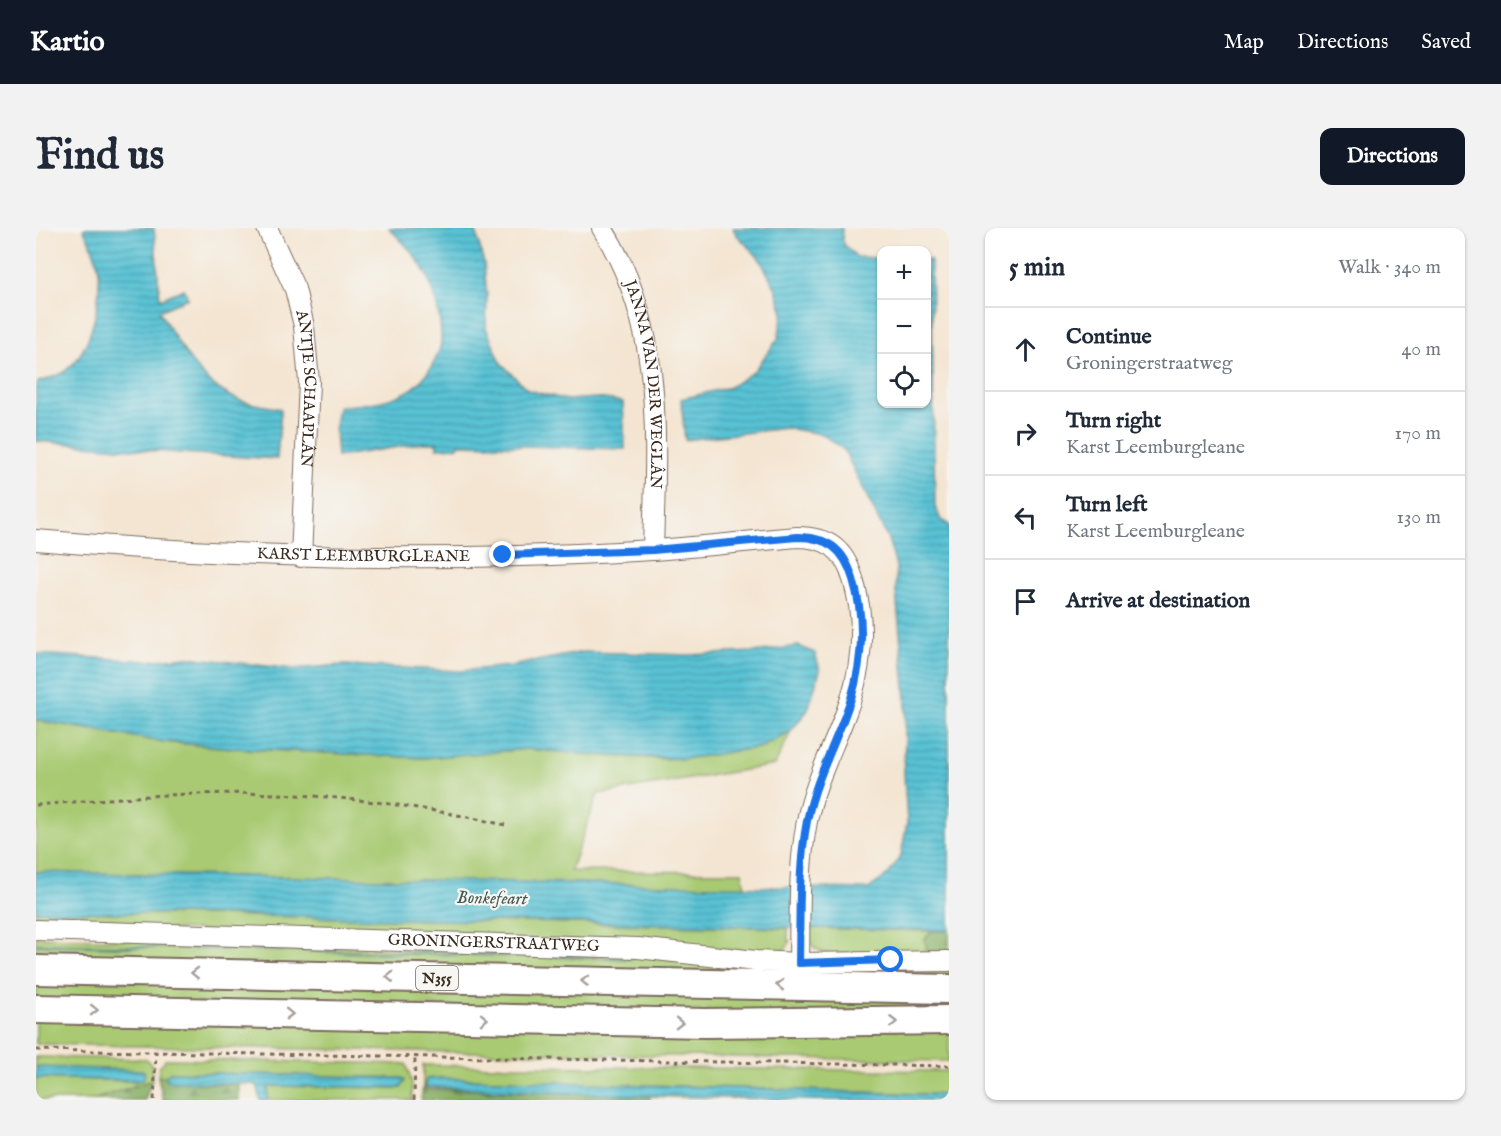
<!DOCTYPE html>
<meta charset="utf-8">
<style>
:root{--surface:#fff;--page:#f2f2f3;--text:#1f2937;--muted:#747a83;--line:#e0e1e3;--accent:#111827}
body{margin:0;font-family:"IM FELL English",serif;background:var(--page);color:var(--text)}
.controls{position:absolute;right:18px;top:18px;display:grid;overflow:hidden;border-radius:12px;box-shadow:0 2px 4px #0004}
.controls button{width:54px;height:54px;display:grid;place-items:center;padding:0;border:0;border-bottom:2px solid var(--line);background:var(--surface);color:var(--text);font:30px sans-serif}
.stop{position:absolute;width:18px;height:18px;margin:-14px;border:4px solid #1a73e8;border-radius:50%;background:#fff}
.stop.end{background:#1a73e8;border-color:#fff;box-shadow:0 2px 6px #0008}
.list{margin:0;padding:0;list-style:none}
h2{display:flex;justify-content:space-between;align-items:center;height:78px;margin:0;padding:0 24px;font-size:26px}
h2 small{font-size:20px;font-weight:400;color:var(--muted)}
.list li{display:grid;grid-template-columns:39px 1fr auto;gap:18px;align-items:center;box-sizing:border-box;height:84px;padding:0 24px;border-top:2px solid var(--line)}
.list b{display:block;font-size:22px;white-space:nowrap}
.list p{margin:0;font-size:20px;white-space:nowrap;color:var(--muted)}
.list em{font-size:20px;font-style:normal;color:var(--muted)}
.icon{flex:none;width:33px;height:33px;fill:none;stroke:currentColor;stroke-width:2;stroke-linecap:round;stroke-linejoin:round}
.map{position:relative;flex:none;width:913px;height:872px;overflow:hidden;border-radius:12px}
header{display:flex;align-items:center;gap:36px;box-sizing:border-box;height:84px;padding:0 30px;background:var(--accent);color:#fff}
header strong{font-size:28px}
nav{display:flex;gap:33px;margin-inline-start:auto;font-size:21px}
.intro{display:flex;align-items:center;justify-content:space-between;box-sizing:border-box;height:144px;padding:0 36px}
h1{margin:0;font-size:42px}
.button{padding:15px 27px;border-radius:12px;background:var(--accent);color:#fff;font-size:21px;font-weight:700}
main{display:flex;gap:36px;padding:0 36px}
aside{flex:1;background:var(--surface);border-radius:12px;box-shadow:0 2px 4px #0004}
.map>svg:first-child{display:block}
.green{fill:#a9ca72;stroke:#727a48;stroke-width:1.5}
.forest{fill:url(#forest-firs);stroke:#606c41;stroke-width:1.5}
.water{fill:url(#water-rules);stroke:#4a767a;stroke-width:1.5}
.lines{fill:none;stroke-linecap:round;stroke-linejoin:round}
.minor-casing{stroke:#7c6b5d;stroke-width:22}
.highway-casing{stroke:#7c6b5d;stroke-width:32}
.path{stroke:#7c6b5d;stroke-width:3;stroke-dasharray:4.5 4.5;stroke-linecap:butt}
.minor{stroke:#fff;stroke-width:20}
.highway{stroke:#fff;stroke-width:28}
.oneway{stroke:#a79f9a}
.route{stroke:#1a73e8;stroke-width:8}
.labels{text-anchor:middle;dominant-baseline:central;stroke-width:4.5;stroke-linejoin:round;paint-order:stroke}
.shield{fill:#f6f6f2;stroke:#73675e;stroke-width:1.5}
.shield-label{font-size:15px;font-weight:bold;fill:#3b2a1e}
.street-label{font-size:16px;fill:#3b2a1e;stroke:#f6f6f2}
.water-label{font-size:18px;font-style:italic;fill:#445855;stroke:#f6f6f2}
</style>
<header>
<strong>Kartio</strong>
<nav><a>Map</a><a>Directions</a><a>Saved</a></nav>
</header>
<div class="intro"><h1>Find us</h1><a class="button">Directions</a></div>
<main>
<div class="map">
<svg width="913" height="872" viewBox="0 0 913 872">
<defs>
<pattern id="forest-firs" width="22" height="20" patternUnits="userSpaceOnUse" patternTransform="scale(1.5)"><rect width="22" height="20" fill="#86ae64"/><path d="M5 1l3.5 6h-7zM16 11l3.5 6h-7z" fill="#6f8e52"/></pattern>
<pattern id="water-rules" width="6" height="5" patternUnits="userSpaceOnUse" patternTransform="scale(1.5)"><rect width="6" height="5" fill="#59c2d5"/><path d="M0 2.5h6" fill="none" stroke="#4b9eac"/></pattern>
</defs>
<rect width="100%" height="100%" fill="#f6f6f2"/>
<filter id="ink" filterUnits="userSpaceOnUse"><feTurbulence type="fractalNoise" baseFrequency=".0167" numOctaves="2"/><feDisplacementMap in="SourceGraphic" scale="12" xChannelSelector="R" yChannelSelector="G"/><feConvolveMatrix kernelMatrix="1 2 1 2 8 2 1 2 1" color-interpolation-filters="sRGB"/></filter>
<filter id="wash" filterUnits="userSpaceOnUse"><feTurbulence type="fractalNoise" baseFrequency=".008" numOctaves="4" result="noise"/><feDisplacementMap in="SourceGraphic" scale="24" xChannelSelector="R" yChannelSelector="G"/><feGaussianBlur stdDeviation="1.35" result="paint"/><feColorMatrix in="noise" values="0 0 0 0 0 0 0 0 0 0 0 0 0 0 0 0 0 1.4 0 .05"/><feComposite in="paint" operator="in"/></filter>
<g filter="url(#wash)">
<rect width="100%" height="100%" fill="#f4e5d2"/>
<path class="green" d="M0,492L128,514L197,520L388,530L491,521L559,527L631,531L726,519L755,503L739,537L562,566L534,643L706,644L709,659L0,644Z
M0,683L752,700V712L755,713L749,721L743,724L0,696Z
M773,700L896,703L889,711L891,724H860L797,726L787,725L777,719L773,710Z
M0,709L913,739V750L0,733V717L597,731L0,716Z
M0,752L913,769V783L836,786L0,772Z
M0,790L913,802V833L0,816Z
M0,829L110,831L116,837V852L57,872H0V850L101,853L108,843L0,839Z
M130,831L370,836L376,855V872H232V860L235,858L365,860L369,852L366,850L134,844L130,848L122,849L123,839Z
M387,837L913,843V867L400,850L391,851L389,857H387Z"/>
<path class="forest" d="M896,703H913V726L891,724L889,711Z
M130,848L131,852L137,854L203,856V872H127L122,849Z
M116,852L109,872H57Z
M387,857L391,861L602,867L614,868V872H385Z"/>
<path class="water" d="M47,0H118L124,71L148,61L152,70L123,83C144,117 164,158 204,172C217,177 232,178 245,181L241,231L145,225L0,213V155C8,152 19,149 26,145C54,128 64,79 63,48C63,31 54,15 47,0Z
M353,0H439L448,35L451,68L450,100L465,135L492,162L531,172L562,170L587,174L589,221L423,216L422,219L401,220V215H386L301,229L299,202L302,179C327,176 355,175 377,160C390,150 403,130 405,114C406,93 399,65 390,46C381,28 367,14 353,0Z
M697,0H806L807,16L821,29L845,30L846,176H890V32H895L899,279L905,292L913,297V703L0,683V644L832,661L852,647L865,628L871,595L868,545L870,470L860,364V338L852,311L808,222L786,206L750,200L649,212L645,171L694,159L717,144L742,111L747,84L740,61L723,30L700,6Z
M763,418L779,425L784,442L772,482L755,503L726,519L649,531L559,527L491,521L388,530L197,520L128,514L0,492V426L111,433L150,429L257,441L307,437L424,443L475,438L547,424L652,427L719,424Z
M0,716L518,728L597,731L0,717Z
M0,839L106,842L109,846L107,852L101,853L0,850Z
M134,844L366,850L369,852L365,860L235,858L232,860V872H224L222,858L218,856L137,854H132L130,848Z
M400,850L913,867V872H780L609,868L390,859L389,854L391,851Z"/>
</g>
<g filter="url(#ink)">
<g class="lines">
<g class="minor-casing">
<g id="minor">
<path id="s1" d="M231,0L259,61L268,98L273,154L265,329"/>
<path id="s2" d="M566,0C629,100 620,209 617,322"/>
<path id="s3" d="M0,312C205,330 411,335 616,322C665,319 713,313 761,309C792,309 808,321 817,351C831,397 826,446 808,490C795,524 778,557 771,593C762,640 764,688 763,735"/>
<path id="s4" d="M0,702L602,720L720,733L763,735L913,733"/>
</g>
</g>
<g class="highway-casing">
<path id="highway" d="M0,742L913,761
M0,781L669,795L913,792"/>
</g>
<path class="path" d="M0,577C53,573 107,567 160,566C264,562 368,574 469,597
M0,822L913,838
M118,872L120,824
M378,872L379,830"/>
<use href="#minor" class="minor"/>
<use href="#highway" class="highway"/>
</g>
<defs><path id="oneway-chevron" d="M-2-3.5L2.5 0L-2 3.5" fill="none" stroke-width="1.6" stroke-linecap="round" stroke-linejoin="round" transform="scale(1.5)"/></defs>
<g class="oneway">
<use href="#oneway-chevron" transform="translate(159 745) rotate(-179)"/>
<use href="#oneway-chevron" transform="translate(354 749) rotate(-179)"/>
<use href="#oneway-chevron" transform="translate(549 753) rotate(-179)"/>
<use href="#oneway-chevron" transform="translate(744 757) rotate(-179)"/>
<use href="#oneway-chevron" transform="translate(58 782) rotate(1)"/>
<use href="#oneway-chevron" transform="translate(253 786) rotate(1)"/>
<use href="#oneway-chevron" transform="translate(448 791) rotate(1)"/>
<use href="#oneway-chevron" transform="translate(857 794) rotate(-1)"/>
<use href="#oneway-chevron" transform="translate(643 795) rotate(1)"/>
</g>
</g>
<g class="lines" filter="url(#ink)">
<path class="route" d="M467,327L617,322L761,309C792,309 808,321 817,351C831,397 826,446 808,490C795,524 778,557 771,593C762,640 764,688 763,735L855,732"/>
</g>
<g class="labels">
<rect class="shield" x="380" y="738" width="42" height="24" rx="4.5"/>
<g class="shield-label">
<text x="401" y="750">N355</text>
</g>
<g class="street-label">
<text stroke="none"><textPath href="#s2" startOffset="165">JANNA VAN DER WEGLÂN</textPath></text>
<text stroke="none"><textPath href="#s1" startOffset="168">ANTJE SCHAAPLÂN</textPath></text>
<text stroke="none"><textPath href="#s3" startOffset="328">KARST LEEMBURGLEANE</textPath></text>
<text stroke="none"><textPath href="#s4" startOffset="458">GRONINGERSTRAATWEG</textPath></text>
</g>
<g class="water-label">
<text transform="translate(456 671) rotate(1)">Bonkefeart</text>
</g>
</g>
</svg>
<div class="controls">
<button>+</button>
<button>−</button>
<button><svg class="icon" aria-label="locate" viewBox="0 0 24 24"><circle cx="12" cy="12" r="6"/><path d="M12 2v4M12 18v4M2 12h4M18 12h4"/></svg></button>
</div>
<div class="stop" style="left:855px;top:732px"></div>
<div class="stop end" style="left:467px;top:327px"></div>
</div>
<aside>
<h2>5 min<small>Walk · 340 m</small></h2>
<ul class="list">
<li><svg class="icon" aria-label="ahead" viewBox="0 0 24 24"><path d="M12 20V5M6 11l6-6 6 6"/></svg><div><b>Continue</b><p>Groningerstraatweg</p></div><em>40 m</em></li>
<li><svg class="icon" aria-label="right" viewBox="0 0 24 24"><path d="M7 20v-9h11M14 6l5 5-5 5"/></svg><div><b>Turn right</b><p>Karst Leemburgleane</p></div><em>170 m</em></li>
<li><svg class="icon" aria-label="left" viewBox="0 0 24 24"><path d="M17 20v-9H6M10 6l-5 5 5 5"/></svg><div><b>Turn left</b><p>Karst Leemburgleane</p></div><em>130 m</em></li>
<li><svg class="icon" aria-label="arrive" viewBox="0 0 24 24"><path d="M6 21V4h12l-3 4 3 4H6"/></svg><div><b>Arrive at destination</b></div></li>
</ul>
</aside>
</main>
